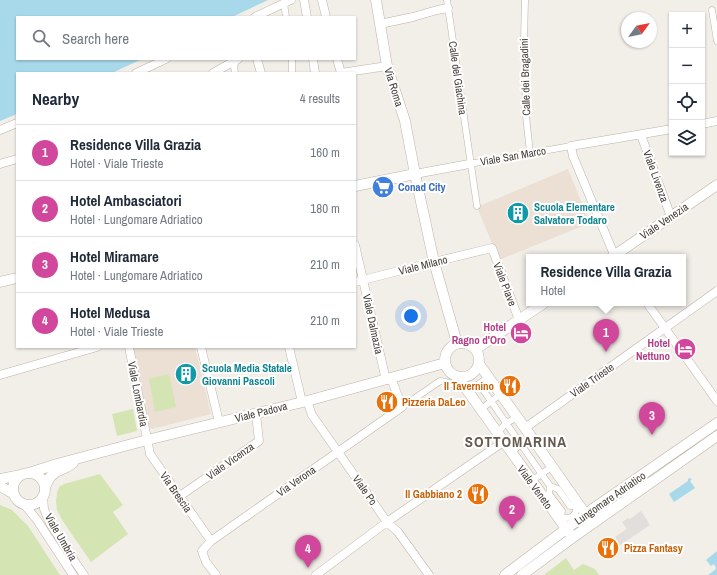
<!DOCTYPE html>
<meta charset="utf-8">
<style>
:root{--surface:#fff;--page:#f6f6f7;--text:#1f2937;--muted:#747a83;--line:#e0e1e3;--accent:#ea2927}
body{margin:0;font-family:"Archivo Narrow",sans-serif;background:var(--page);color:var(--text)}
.controls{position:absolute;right:12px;top:12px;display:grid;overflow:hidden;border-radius:0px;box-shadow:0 1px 3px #0004}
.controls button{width:36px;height:36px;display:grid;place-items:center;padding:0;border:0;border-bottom:1px solid var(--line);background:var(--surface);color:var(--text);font:20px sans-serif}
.compass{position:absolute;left:621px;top:12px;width:36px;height:36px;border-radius:50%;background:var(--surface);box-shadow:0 1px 3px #0004;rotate:57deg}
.you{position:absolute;left:411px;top:316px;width:14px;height:14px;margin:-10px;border:3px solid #fff;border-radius:50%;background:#1a73e8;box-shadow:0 0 0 6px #1a73e833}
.badge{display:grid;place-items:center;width:26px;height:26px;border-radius:50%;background:var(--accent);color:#fff;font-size:13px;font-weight:700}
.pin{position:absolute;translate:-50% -33px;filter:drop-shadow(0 1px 2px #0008)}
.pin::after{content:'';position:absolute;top:21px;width:14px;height:12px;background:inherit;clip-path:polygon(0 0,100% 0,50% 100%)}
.popup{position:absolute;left:526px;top:254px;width:160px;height:52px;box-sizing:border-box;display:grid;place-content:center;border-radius:0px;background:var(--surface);filter:drop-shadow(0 1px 3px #0005);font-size:13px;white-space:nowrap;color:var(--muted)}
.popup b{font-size:15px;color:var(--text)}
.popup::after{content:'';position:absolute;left:50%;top:100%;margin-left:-8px;border:8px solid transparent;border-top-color:var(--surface)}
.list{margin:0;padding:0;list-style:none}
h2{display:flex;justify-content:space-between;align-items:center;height:52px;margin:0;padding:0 16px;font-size:17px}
h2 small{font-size:13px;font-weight:400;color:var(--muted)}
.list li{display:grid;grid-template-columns:26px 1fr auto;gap:12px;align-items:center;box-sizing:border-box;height:56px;padding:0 16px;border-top:1px solid var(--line)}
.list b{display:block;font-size:15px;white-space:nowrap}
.list p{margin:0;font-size:13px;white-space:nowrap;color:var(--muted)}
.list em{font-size:13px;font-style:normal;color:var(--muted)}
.icon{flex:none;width:22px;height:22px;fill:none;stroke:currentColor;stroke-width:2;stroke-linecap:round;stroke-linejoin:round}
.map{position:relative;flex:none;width:717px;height:575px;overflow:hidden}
.search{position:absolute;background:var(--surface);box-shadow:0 1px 3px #0004;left:16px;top:16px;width:340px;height:44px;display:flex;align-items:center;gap:10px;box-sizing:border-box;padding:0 14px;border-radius:0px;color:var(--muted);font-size:15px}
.panel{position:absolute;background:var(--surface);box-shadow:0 1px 3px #0004;left:16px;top:72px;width:340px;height:276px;border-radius:0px}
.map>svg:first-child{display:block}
.education{fill:#ebe0d3}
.green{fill:#d5e4b3}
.parking{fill:#e1dedc}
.water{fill:#a8d9eb}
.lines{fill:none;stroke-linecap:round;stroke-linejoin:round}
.pedestrian-casing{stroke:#bdb4ab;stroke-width:7}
.minor-casing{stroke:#bdb4ab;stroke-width:9}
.tertiary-casing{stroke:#bdb4ab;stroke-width:11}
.pedestrian{stroke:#fff;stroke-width:6}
.minor{stroke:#fff;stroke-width:8}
.tertiary{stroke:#fff;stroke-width:10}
.labels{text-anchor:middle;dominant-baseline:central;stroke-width:4;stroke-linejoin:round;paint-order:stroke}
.street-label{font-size:11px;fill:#453e37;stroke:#fff}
.shop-label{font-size:11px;font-weight:bold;fill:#366cbe;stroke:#fff;text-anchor:start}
.culture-label{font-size:11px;font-weight:bold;fill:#0d838f;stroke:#fff;text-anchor:start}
.hotel-label{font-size:11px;font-weight:bold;fill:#b23c85;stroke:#fff;text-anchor:end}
.food-label{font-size:11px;font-weight:bold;fill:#c56008;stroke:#fff;text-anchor:end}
.district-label{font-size:15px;font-weight:bold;letter-spacing:1px;fill:#675a4f;stroke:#fff}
</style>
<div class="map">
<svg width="717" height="575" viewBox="0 0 717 575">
<rect width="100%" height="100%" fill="#f2eee8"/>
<path class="education" d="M568,169L590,223L499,260L477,207Z
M132,347H195L211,414L152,429L149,427Z"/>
<path class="green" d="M169,374L176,407L155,412L149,379Z
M133,409L137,431L117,436L112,414Z
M100,474L123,505L113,512L128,534L91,562L62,520L57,510L56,501L57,493L59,487L64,484Z
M0,505L12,510L28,526L60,575H0Z
M566,558L574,570L583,564L595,569L599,575H544Z"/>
<path class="parking" d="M641,511L650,525L620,545L615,537L627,529L622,522L628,518L630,519Z"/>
<path class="water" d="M0,0H268L232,17H17V59H142L112,73H17V114L0,121Z
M689,478L692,479L690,481L695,488L674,502L669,494L688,481V479Z
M717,551V575H708L715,570L716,568L714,564L711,566L706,560Z"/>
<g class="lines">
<g class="pedestrian-casing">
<path id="pedestrian" d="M447,0L477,206
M525,0L524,41L525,45L526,116L530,153
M284,3L286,17
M712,10L717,41
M235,73L234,67L236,60
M292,73V59
M469,164L571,146
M479,384L550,486L549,494L562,511L561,517C570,520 577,516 576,506H570L558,489L550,486
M471,389L486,379
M402,407L440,381L446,382L454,385
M484,407L498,396
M500,430L506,423L514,419
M514,450L528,439
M534,479L550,468"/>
</g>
<g class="minor-casing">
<path id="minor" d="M304,0L307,17
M322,0L326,17
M255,17L291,0
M380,24L413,17L437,10L448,8
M257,59L261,73
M313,59L315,73
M337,59L341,73L387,66
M136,73L166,59
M213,73L238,59
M702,124L717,121
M0,130L17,123
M641,135L671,217
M0,164L17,159
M415,174L469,164
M355,245L386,380
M615,257L573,156L571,146L672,129
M355,282L434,262L492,248L519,320
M647,303L717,401
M129,347L150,454L211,541
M201,347L219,422
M289,347L302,402
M0,375L97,347
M307,401L312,415L387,522L398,532L429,575
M525,428L717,291
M43,496L44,509L50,523L75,562L84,575
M180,496L259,441L256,414
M23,503L37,520L73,575
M216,575L206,562L202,551L211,541L402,407L391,378
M316,575L387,522L503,442"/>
</g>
<g class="tertiary-casing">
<path id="tertiary" d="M376,0L387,66L405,121L415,174L434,262L457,343
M355,186L415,174
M612,257L717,185
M0,282L17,278
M445 360a17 17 0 1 1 34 0a17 17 0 1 1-34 0Z
M476,349L544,303
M479,364L525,428L589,519
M457,376L570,534
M29,473L57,464L147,440L307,401L445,363
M13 489a16 16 0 1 1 32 0a16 16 0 1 1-32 0Z
M0,479L21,475
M0,486L14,494
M45,487L50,477L56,472L67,467L73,463
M505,575L594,508L717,423
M522,575L572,538L717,436"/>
</g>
<use href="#pedestrian" class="pedestrian"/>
<use href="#minor" class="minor"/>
<use href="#tertiary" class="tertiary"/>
</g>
<defs>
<g id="supermarket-disc" transform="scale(1.15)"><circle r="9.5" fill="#3f7fe0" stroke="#fff"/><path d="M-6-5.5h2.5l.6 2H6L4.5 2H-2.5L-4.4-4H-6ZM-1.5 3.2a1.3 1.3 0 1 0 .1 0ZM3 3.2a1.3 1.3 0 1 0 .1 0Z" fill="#fff"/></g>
<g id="building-disc" transform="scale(1.15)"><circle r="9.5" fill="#0f9aa8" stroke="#fff"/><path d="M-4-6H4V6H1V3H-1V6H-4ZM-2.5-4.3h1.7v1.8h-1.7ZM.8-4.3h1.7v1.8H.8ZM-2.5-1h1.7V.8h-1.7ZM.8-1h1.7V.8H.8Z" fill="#fff"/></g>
<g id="hotel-disc" transform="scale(1.15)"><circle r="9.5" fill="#d1479c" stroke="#fff"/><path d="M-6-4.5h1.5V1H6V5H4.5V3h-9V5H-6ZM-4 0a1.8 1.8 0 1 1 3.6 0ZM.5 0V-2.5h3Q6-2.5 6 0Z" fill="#fff"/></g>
<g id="restaurant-disc" transform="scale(1.15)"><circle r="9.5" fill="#e8710a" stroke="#fff"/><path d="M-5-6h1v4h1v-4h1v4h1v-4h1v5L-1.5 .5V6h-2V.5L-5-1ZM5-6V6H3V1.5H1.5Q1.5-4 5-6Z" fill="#fff"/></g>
</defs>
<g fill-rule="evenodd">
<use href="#supermarket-disc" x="383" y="187"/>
<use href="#building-disc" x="518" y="213"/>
<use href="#hotel-disc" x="521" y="333"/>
<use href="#hotel-disc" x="685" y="349"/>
<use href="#building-disc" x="186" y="374"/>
<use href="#restaurant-disc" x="510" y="386"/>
<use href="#restaurant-disc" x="387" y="402"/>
<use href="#restaurant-disc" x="478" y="494"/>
<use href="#restaurant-disc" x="608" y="548"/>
</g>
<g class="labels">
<g class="street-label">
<text transform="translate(525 77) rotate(-92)">Calle dei Bragadini</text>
<text transform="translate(458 78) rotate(82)">Calle del Giachina</text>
<text transform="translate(394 87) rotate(73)">Via Roma</text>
<text transform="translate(513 156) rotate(-10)">Viale San Marco</text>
<text transform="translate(656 176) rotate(70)">Viale Livenza</text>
<text transform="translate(664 221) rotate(-34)">Viale Venezia</text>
<text transform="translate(423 265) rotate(-14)">Viale Milano</text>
<text transform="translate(505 284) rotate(69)">Viale Piave</text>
<text transform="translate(373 324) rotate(78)">Viale Dalmazia</text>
<text transform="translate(592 380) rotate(-35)">Viale Trieste</text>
<text transform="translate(138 394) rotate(79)">Viale Lombardia</text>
<text transform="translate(261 412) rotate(-14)">Viale Padova</text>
<text transform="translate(230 461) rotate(-35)">Viale Vicenza</text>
<text transform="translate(296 481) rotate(-35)">Via Verona</text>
<text transform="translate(535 487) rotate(54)">Viale Veneto</text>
<text transform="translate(365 490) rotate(55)">Viale Po</text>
<text transform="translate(176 492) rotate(55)">Via Brescia</text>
<text transform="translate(610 498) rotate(-35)">Lungomare Adriatico</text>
<text transform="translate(61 537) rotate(60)">Viale Umbria</text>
</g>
<g class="shop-label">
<text x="398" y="187">Conad City</text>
</g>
<g class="culture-label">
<text x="534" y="207">Scuola Elementare<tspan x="534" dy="13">Salvatore Todaro</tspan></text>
<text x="202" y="368">Scuola Media Statale<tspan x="202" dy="13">Giovanni Pascoli</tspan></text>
</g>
<g class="hotel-label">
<text x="506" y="327">Hotel<tspan x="506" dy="13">Ragno d'Oro</tspan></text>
<text x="670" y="343">Hotel<tspan x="670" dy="13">Nettuno</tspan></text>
</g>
<g class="food-label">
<text x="494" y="386">Il Tavernino</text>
<text x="402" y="402" text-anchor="start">Pizzeria DaLeo</text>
<text x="462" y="494">Il Gabbiano 2</text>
<text x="624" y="548" text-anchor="start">Pizza Fantasy</text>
</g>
<g class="district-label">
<text x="516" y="441">SOTTOMARINA</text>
</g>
</g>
</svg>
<div class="controls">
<button>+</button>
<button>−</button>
<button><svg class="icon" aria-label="locate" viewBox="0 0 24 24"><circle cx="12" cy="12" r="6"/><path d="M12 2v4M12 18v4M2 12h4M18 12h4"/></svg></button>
<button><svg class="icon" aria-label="layers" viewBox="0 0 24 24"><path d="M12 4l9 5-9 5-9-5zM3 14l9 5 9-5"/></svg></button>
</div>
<svg class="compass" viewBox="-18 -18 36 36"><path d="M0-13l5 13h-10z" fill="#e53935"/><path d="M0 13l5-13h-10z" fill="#747a83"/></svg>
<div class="you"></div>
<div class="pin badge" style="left:606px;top:352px;background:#d1479c">1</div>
<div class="popup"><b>Residence Villa Grazia</b>Hotel</div>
<div class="pin badge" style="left:512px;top:529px;background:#d1479c">2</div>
<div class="pin badge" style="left:652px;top:435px;background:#d1479c">3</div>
<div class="pin badge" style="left:308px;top:568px;background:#d1479c">4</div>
<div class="search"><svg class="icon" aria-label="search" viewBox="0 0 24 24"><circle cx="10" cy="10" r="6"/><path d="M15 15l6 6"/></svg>Search here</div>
<section class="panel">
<h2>Nearby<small>4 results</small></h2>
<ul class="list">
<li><span class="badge" style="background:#d1479c">1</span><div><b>Residence Villa Grazia</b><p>Hotel · Viale Trieste</p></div><em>160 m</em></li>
<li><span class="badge" style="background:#d1479c">2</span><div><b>Hotel Ambasciatori</b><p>Hotel · Lungomare Adriatico</p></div><em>180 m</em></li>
<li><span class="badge" style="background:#d1479c">3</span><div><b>Hotel Miramare</b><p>Hotel · Lungomare Adriatico</p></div><em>210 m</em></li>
<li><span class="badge" style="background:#d1479c">4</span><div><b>Hotel Medusa</b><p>Hotel · Viale Trieste</p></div><em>210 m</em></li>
</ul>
</section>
</div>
